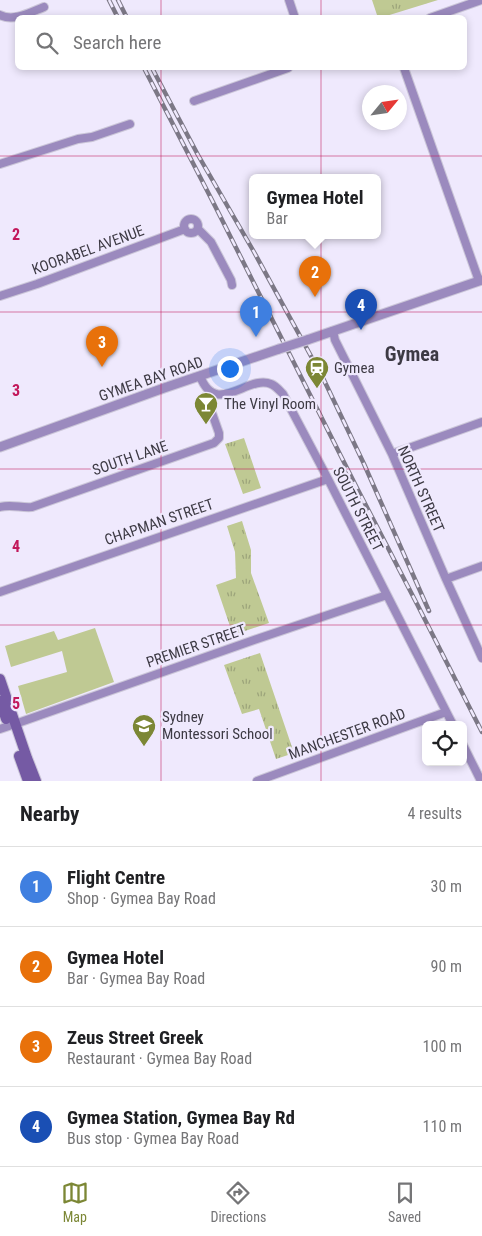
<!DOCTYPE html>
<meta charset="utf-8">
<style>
:root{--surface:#fff;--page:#f6f6f6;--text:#202124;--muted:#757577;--line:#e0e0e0;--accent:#7c8735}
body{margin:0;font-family:"Roboto Condensed",sans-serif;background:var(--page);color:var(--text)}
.controls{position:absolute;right:15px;bottom:15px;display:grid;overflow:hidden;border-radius:8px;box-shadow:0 2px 8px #0003}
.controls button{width:45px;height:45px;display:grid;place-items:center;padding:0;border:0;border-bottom:1px solid var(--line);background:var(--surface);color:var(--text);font:25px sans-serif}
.compass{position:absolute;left:362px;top:85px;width:45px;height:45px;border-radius:50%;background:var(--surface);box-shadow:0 2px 8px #0003;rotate:61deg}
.you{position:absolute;left:229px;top:368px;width:18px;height:18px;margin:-12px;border:4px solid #fff;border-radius:50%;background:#1a73e8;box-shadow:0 0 0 8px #1a73e833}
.badge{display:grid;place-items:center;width:32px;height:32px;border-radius:50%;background:var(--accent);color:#fff;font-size:16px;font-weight:700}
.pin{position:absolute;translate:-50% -41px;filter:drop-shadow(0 1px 2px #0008)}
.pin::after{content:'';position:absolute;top:26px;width:18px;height:15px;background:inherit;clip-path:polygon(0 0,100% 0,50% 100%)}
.popup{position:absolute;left:249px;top:174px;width:132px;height:65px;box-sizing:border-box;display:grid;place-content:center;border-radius:8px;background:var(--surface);filter:drop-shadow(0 1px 4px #0005);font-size:16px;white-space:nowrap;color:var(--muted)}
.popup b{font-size:19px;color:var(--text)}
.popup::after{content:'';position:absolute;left:50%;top:100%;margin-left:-10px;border:10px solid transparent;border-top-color:var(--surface)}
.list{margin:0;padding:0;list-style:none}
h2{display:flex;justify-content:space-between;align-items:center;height:65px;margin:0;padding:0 20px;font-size:21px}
h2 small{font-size:16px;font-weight:400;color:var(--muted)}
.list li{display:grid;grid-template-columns:32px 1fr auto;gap:15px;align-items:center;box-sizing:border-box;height:80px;padding:0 20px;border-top:1px solid var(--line)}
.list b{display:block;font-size:19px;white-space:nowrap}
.list p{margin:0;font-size:16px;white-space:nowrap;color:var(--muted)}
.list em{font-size:16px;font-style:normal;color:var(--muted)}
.icon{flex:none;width:28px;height:28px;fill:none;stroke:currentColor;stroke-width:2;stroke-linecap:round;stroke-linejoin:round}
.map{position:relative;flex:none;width:482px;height:781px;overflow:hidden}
.search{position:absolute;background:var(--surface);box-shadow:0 2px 8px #0003;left:15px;right:15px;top:15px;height:55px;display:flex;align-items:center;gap:12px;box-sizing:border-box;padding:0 18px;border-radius:8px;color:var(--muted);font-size:19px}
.sheet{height:385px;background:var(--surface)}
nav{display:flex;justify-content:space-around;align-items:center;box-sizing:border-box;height:70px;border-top:1px solid var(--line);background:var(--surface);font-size:14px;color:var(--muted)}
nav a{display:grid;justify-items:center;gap:2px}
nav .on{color:var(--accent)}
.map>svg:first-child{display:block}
.green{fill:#bfc993}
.park{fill:url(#park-tufts)}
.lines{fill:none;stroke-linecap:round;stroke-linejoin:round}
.minor-casing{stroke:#cbc6d8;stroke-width:10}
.tertiary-casing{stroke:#cbc6d8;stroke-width:11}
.secondary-casing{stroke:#cbc6d8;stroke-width:12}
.minor{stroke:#9b8abe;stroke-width:8}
.tertiary{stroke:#9b8abe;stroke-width:9}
.secondary{stroke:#755aa4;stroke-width:10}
.rail-casing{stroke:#7c7886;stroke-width:4.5}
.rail{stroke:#efe9fd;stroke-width:2.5;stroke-dasharray:8;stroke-linecap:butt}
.tertiary-bridge-casing{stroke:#cbc6d8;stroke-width:11;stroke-linecap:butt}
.tertiary-bridge{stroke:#9b8abe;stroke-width:9}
.grid{fill:none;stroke:#c2185b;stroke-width:1;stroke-opacity:0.55}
.labels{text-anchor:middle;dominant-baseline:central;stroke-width:4.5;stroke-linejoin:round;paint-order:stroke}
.street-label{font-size:15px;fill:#3d3a44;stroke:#efe9fd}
.poi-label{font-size:15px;fill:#3d3a44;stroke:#efe9fd;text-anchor:start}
.district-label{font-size:20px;font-weight:bold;fill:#3d3a44;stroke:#efe9fd}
.grid-label{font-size:16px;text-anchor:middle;font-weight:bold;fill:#c2185b;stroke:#efe9fd;stroke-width:4.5;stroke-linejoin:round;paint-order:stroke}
</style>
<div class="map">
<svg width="482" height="781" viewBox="0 0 482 781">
<defs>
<pattern id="park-tufts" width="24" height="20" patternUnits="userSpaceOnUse" patternTransform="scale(1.25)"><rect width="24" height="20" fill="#bfc993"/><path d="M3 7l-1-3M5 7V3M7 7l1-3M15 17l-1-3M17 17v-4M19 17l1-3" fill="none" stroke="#9ca47a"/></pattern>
</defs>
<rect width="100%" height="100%" fill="#efe9fd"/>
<path class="green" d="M95,628L114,682L26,714L18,686L67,672L62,651L11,667L5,646L54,631L58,640Z"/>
<path class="park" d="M372,0H438L383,17L378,18Z
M244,438L261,488L243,494L225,444Z
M242,521L251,550V573L269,623L233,635L216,585L236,578L235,552L227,526Z
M260,653L294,753L276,759L259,709L242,714L224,665Z"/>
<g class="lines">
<g class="minor-casing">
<path id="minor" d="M289,0L295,18
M0,15C14,22 31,12 44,7
M430,18L481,0
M404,68L479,281
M194,101L288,68
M0,164L78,139L92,137L130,124
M184 226a7 7 0 1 1 14 0a7 7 0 1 1-14 0Z
M198,229L211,242L231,280L232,285
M0,296L37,284L185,229
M333,331L335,340L392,454L446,579L482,658
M200,376C216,418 248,374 271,384C276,386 279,390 283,394L328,479L453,725
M392,454L482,422
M0,507C11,504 21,508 32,507L214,443L219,438V433L207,399L209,391
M446,579L482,566
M0,592L328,479
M15,724L254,640L387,595
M0,729L9,726
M463,745L481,781
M257,781L446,712"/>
</g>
<g class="tertiary-casing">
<path id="tertiary" d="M307,340L482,280
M0,447L164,388L279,349"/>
</g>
<g class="secondary-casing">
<path id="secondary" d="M0,679L27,758L36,781
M0,701L6,719
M19,756L28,781"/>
</g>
<use href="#minor" class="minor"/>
<use href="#tertiary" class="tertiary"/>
<use href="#secondary" class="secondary"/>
<g class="rail-casing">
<path id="rail" d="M109,0L118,18
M118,0L127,18
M144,68L214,204L358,490L417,604L482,732
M152,68L198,155L254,252L323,378L364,464L429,611"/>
</g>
<use href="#rail" class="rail"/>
<g class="tertiary-bridge-casing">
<path id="tertiary-bridge" d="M279,349L307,340"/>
</g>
<use href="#tertiary-bridge" class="tertiary-bridge"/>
</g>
<path class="grid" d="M161,0V18M321,0V18M161,68V781M321,68V781M0,156H482M0,312H482M0,469H482M0,625H482"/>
<defs>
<g id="station-pin" transform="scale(1.25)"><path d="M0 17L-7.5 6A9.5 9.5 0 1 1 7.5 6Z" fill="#7c8735" stroke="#efe9fd"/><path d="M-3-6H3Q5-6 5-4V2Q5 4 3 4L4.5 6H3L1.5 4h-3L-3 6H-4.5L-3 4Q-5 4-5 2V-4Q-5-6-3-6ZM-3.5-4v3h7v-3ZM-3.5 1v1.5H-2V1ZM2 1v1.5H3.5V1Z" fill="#fff"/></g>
<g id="bar-pin" transform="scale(1.25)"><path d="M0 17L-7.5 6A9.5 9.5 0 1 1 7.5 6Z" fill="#7c8735" stroke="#efe9fd"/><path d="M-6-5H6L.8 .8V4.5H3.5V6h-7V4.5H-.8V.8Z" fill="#fff"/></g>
<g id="school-pin" transform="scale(1.25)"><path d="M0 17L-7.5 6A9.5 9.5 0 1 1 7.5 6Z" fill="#7c8735" stroke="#efe9fd"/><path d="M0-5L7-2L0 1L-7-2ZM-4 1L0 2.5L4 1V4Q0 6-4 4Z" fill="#fff"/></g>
</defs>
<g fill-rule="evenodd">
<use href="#station-pin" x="317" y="368"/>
<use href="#bar-pin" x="206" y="404"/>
<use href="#school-pin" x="144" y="726"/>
</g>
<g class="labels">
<g class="street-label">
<text transform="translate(88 250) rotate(-20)">KOORABEL AVENUE</text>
<text transform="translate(151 379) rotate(-19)">GYMEA BAY ROAD</text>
<text transform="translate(130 458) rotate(-19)">SOUTH LANE</text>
<text transform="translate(421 489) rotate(66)">NORTH STREET</text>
<text transform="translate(358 509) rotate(63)">SOUTH STREET</text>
<text transform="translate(159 522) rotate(-19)">CHAPMAN STREET</text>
<text transform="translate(196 646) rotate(-19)">PREMIER STREET</text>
<text transform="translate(347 734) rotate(-20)">MANCHESTER ROAD</text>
</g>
<g class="poi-label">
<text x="334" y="368">Gymea</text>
<text x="224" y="404">The Vinyl Room</text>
<text x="162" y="717">Sydney<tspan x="162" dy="17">Montessori School</tspan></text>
</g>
<g class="district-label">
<text x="412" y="354">Gymea</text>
</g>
</g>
<g class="grid-label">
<text x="16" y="240">2</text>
<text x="16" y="396">3</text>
<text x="16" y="552">4</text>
<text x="16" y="709">5</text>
</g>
</svg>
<div class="controls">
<button><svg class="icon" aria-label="locate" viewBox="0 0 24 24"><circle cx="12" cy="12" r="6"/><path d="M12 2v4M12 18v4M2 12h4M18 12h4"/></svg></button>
</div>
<svg class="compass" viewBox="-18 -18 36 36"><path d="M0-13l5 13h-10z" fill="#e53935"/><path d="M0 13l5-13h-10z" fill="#757577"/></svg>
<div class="you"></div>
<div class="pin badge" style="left:256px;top:337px;background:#3f7fe0">1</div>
<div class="pin badge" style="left:315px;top:297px;background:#e8710a">2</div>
<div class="popup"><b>Gymea Hotel</b>Bar</div>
<div class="pin badge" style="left:102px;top:367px;background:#e8710a">3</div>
<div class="pin badge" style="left:361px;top:330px;background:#1a4fb4">4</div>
<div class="search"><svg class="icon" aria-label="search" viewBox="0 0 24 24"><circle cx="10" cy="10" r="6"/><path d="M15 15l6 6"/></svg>Search here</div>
</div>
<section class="sheet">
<h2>Nearby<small>4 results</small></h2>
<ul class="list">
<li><span class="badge" style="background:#3f7fe0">1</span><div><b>Flight Centre</b><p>Shop · Gymea Bay Road</p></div><em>30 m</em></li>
<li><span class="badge" style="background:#e8710a">2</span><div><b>Gymea Hotel</b><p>Bar · Gymea Bay Road</p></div><em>90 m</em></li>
<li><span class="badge" style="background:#e8710a">3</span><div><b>Zeus Street Greek</b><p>Restaurant · Gymea Bay Road</p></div><em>100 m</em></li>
<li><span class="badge" style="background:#1a4fb4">4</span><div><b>Gymea Station, Gymea Bay Rd</b><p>Bus stop · Gymea Bay Road</p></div><em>110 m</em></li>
</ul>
</section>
<nav>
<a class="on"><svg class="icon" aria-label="map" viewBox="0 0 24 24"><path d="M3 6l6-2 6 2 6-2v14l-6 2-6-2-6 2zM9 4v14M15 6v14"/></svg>Map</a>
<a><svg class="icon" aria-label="directions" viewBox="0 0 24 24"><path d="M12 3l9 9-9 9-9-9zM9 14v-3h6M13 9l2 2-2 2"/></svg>Directions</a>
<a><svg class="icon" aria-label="saved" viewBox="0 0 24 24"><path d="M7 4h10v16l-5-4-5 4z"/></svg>Saved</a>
</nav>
